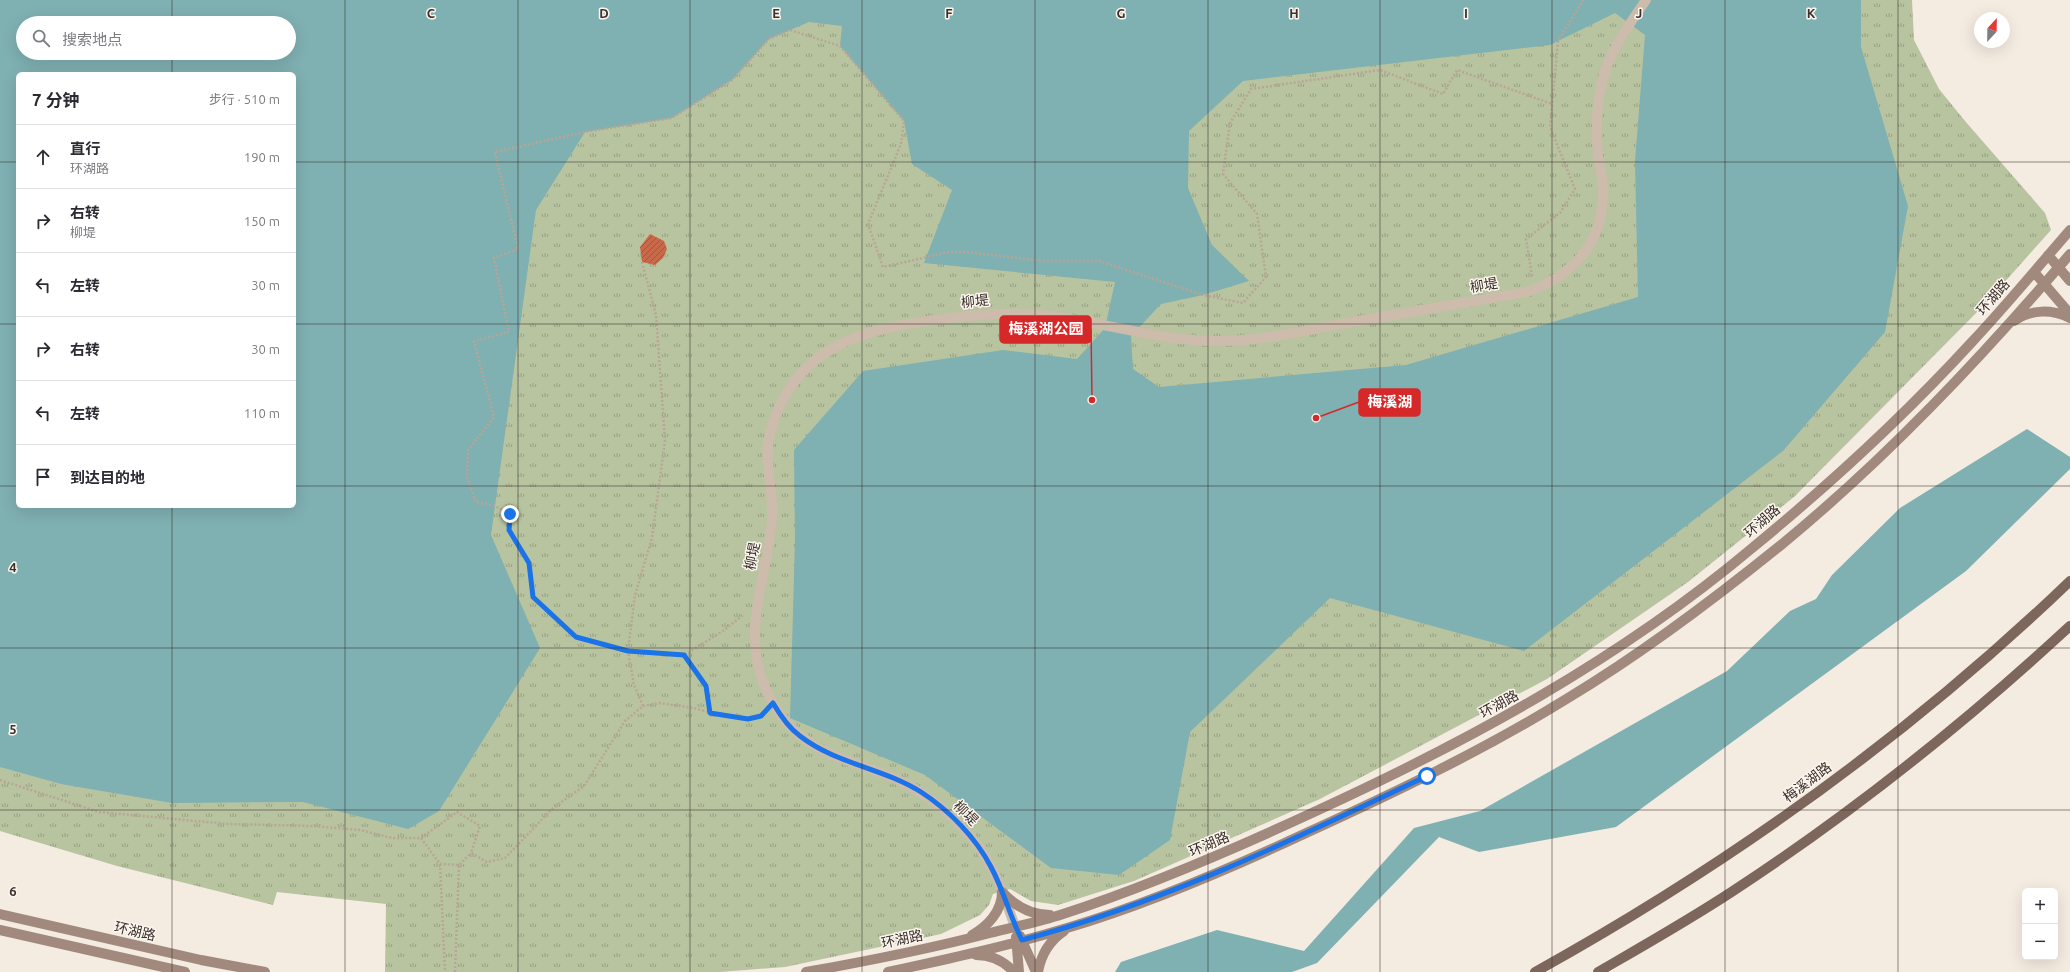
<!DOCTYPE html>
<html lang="zh">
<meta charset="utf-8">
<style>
:root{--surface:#fff;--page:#f2f2f3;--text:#2b2b33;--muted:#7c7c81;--line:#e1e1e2}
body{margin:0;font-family:Ubuntu,"Noto Sans SC",sans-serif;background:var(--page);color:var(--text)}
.controls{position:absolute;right:12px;bottom:12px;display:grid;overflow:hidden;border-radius:6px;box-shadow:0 4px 16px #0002}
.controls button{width:36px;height:36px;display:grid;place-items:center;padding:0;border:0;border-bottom:1px solid var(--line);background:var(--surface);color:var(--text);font:20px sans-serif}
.compass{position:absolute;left:1974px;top:12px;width:36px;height:36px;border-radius:50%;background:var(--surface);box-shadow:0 4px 16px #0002;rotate:22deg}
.stop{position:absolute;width:12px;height:12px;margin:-9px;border:3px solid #1a73e8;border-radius:50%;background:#fff}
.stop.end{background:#1a73e8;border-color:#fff;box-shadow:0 1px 4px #0008}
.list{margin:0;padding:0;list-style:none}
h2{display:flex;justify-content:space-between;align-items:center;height:52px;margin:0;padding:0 16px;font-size:17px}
h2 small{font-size:13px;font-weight:400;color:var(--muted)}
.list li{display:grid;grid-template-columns:26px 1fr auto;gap:12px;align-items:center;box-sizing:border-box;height:64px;padding:0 16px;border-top:1px solid var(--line)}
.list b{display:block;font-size:15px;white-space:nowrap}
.list p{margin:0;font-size:13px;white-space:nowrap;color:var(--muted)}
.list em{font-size:13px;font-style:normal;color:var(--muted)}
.icon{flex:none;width:22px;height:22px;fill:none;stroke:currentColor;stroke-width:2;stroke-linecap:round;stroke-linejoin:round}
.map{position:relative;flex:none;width:2070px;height:972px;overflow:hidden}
.search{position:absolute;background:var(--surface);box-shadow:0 4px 16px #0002;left:16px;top:16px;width:280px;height:44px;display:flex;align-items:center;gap:10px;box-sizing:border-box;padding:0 14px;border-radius:22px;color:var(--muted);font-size:15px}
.panel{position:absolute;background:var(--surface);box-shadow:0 4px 16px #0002;left:16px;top:72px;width:280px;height:436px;border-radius:6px}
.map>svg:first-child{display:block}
.park{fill:url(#park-tufts);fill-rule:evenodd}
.water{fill:#7fb0b2;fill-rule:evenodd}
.building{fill:url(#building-hatch)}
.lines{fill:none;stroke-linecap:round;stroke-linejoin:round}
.path{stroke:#b9a596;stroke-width:2.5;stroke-dasharray:2 2;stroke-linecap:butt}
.street{stroke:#cdbbac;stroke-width:10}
.secondary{stroke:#a18a7d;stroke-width:10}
.primary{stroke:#7d675c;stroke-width:10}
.route{stroke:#1a73e8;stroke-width:5}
.grid{fill:none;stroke:#3b302b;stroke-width:1;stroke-opacity:0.55}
.labels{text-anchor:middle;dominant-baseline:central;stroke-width:3;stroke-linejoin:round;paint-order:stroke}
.street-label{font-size:14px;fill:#3b302b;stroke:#fbf5ee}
.grid-label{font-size:13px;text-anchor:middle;font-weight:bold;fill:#3b302b;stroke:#fbf5ee;stroke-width:3;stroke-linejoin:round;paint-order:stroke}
.leader{fill:none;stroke:#d62828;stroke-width:1.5}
.callout-dot{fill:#d62828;stroke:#fbf5ee;stroke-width:1.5}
.callout{fill:#d62828;stroke:#d62828;stroke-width:1.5}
.callout-label{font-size:15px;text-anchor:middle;font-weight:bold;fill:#fff}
</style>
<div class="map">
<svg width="2070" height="972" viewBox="0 0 2070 972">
<defs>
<pattern id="park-tufts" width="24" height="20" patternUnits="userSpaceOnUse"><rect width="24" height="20" fill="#b8c4a0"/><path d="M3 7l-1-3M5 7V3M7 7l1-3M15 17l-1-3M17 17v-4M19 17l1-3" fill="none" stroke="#97a083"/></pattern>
<pattern id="building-hatch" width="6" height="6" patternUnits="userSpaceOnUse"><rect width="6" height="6" fill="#c8694b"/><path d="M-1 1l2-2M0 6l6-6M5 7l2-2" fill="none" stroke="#a4573f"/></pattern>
</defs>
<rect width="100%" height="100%" fill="#f4ebe1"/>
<path class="park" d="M0,0H1912L1914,40L1939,89L1965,121L2045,213L2051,230L1985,304L1794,497L1688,582L1547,679L1320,799L1134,881L1058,905L1031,901L1010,889L993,894L989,905L980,915L941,934L785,967L720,972H385L386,904L277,892L273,905L117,866L0,831ZM23,23H289V53H23ZM18,74H294V506H18Z"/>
<path class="water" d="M0,0H1861V47L1908,206L1885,332L1783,451L1524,651L1330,598L1190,732L1170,840L1119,875L1051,868L925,775L790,718L795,540L794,450L863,371L1003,350L1077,359L1105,328L1115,282L924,263L952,190L912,164L904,121L840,46L842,26L809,22L769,39L732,80L672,118L585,132L536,210L491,535L540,648L439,811L408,829L303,802L172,803L61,784L0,767ZM1615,13L1645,35L1635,161L1638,297L1406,365L1159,387L1133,369L1131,336L1161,304L1203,295L1249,281L1212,245L1188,188L1189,131L1243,81L1550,45ZM23,23H289V53H23ZM18,74H294V506H18Z
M2027,429L2070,457V469L1966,571L1616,827L1479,852L1439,837L1317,963L1292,972H1115L1121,962L1217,930L1304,951L1414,828L1480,811L1727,671L1790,611L1816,599L1832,575L1900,508Z"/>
<path class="building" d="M650,234L664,241L667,249L663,258L655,265L642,262L640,247Z"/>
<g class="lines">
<path class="path" d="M642,262L656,315L665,440L652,538L635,595L628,651L684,655L723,631L743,615
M1532,276L1526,239L1560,213L1575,189L1550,127L1558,41L1583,0
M684,655L706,686L710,713
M643,706L634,685L628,651L576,637L533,597L529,563L509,530L510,514L495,506L476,502L467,477L468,450L494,417L474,341L509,332L494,258L518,249L495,152L585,132L672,118L732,80L769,39L790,30L840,46L904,121L901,144L868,224L883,267L949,252H967L1043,261H1099L1203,295L1243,303L1266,277L1257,214L1223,174L1230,123L1251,89L1380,70L1443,94L1457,70L1552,104
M0,780L99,812L228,824L313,826L360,830L392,838H421L457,812L480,826L471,853L487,862L505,858L553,808L584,786L625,721L643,706L659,703L694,708L722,716L748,719L761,716L765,712
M421,838L440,864L459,865L471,853
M440,864L445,972
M455,972L459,865"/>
<path class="street" d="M1015,927C1008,907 1001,885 991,867C976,838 950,812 923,794C868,757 803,765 769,696C738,632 767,583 772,519C774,491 763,462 770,433C794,345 862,329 943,319C979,315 1014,311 1050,316C1107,323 1163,342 1221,341C1259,341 1298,332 1335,325C1399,314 1463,303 1527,292C1574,275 1603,243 1603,191C1603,179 1600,167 1598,155C1596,133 1596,112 1600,91C1606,56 1626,29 1646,0"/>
<path class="secondary" d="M2048,255L2070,281
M2034,272L2070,314
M2014,321C2031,309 2052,309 2070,318
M1002,892C1015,906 1030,915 1050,915
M0,914L201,960L265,972
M0,930L185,972
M972,935C988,926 1002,911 1002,892
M1020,936L1036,972
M1016,937L1019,972
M976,955C991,955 1004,961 1014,972
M806,972C868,961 929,949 990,933C1014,927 1039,922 1063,914C1149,886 1232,850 1314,812C1469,741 1620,659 1751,549C1829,485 1903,417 1971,343C2005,307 2037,268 2070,230
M888,972C948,959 1008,946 1067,928C1148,904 1227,870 1304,834C1394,793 1484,750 1568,698C1643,653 1713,600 1781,545C1887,458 1981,358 2070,254
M1038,972C1041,955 1049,941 1064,931"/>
<path class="primary" d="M1535,972C1728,865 1911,734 2070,581
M1598,972C1643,946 1689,920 1733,891C1852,813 1965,723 2070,626"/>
</g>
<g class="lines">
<path class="route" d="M510,514L509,530L529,563L533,597L576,637L628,651L684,655L706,686L710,713L748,719L761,716L773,703C780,715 789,728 800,736C836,764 883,768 921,792C949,810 976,838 991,867C1004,891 1010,917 1022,940C1163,903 1295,839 1427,776"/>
</g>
<path class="grid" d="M172,0V23M345,0V972M518,0V972M690,0V972M862,0V972M1035,0V972M1208,0V972M1380,0V972M1552,0V972M1725,0V972M1898,0V972M172,53V74M0,162H18M294,162H2070M0,324H18M294,324H2070M0,486H18M294,486H2070M172,506V972M0,648H2070M0,810H2070"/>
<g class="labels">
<g class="street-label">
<text transform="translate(1484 285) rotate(-10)">柳堤</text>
<text transform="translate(1993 297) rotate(-49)">环湖路</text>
<text transform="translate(975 301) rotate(-6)">柳堤</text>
<text transform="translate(1762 521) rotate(-41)">环湖路</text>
<text transform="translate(752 556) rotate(-79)">柳堤</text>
<text transform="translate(1499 704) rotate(-29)">环湖路</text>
<text transform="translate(1807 782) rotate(-37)">梅溪湖路</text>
<text transform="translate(966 813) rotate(45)">柳堤</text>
<text transform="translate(1209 844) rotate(-23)">环湖路</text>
<text transform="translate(135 931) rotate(13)">环湖路</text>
<text transform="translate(902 939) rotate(-12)">环湖路</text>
</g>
</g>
<g class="grid-label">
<text x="431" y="18">C</text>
<text x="604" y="18">D</text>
<text x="776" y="18">E</text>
<text x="949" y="18">F</text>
<text x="1121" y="18">G</text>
<text x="1294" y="18">H</text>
<text x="1466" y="18">I</text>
<text x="1639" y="18">J</text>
<text x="1811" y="18">K</text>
<text x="13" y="572">4</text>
<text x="13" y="734">5</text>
<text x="13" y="896">6</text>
</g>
<path class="leader" d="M1092 400L1091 329M1316 418L1359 402"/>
<g class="callout-dot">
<circle cx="1092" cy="400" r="4"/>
<circle cx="1316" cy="418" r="4"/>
</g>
<g class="callout">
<rect x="1000" y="316" width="91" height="27" rx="4"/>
<rect x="1359" y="389" width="61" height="27" rx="4"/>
</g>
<g class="callout-label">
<text x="1046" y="334">梅溪湖公园</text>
<text x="1390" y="407">梅溪湖</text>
</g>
</svg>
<div class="controls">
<button>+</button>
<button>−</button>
</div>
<svg class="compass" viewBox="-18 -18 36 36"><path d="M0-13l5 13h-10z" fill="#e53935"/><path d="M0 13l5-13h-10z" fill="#7c7c81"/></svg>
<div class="stop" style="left:1427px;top:776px"></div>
<div class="stop end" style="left:510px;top:514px"></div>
<div class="search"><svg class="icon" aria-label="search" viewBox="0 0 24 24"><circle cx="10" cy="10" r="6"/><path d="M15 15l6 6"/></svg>搜索地点</div>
<section class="panel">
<h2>7 分钟<small>步行 · 510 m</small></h2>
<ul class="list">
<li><svg class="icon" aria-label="ahead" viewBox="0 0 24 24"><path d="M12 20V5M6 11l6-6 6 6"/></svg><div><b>直行</b><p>环湖路</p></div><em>190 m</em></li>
<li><svg class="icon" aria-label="right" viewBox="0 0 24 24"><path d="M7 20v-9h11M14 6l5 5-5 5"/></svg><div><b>右转</b><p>柳堤</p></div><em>150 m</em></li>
<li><svg class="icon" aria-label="left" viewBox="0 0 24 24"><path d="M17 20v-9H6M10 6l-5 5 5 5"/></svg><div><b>左转</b></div><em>30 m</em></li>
<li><svg class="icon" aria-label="right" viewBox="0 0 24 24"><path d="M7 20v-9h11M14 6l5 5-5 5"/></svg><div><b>右转</b></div><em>30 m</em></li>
<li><svg class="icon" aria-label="left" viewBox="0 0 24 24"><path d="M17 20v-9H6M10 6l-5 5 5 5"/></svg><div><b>左转</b></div><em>110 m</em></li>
<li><svg class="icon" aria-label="arrive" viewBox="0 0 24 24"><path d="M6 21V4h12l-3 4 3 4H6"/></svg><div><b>到达目的地</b></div></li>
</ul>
</section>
</div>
